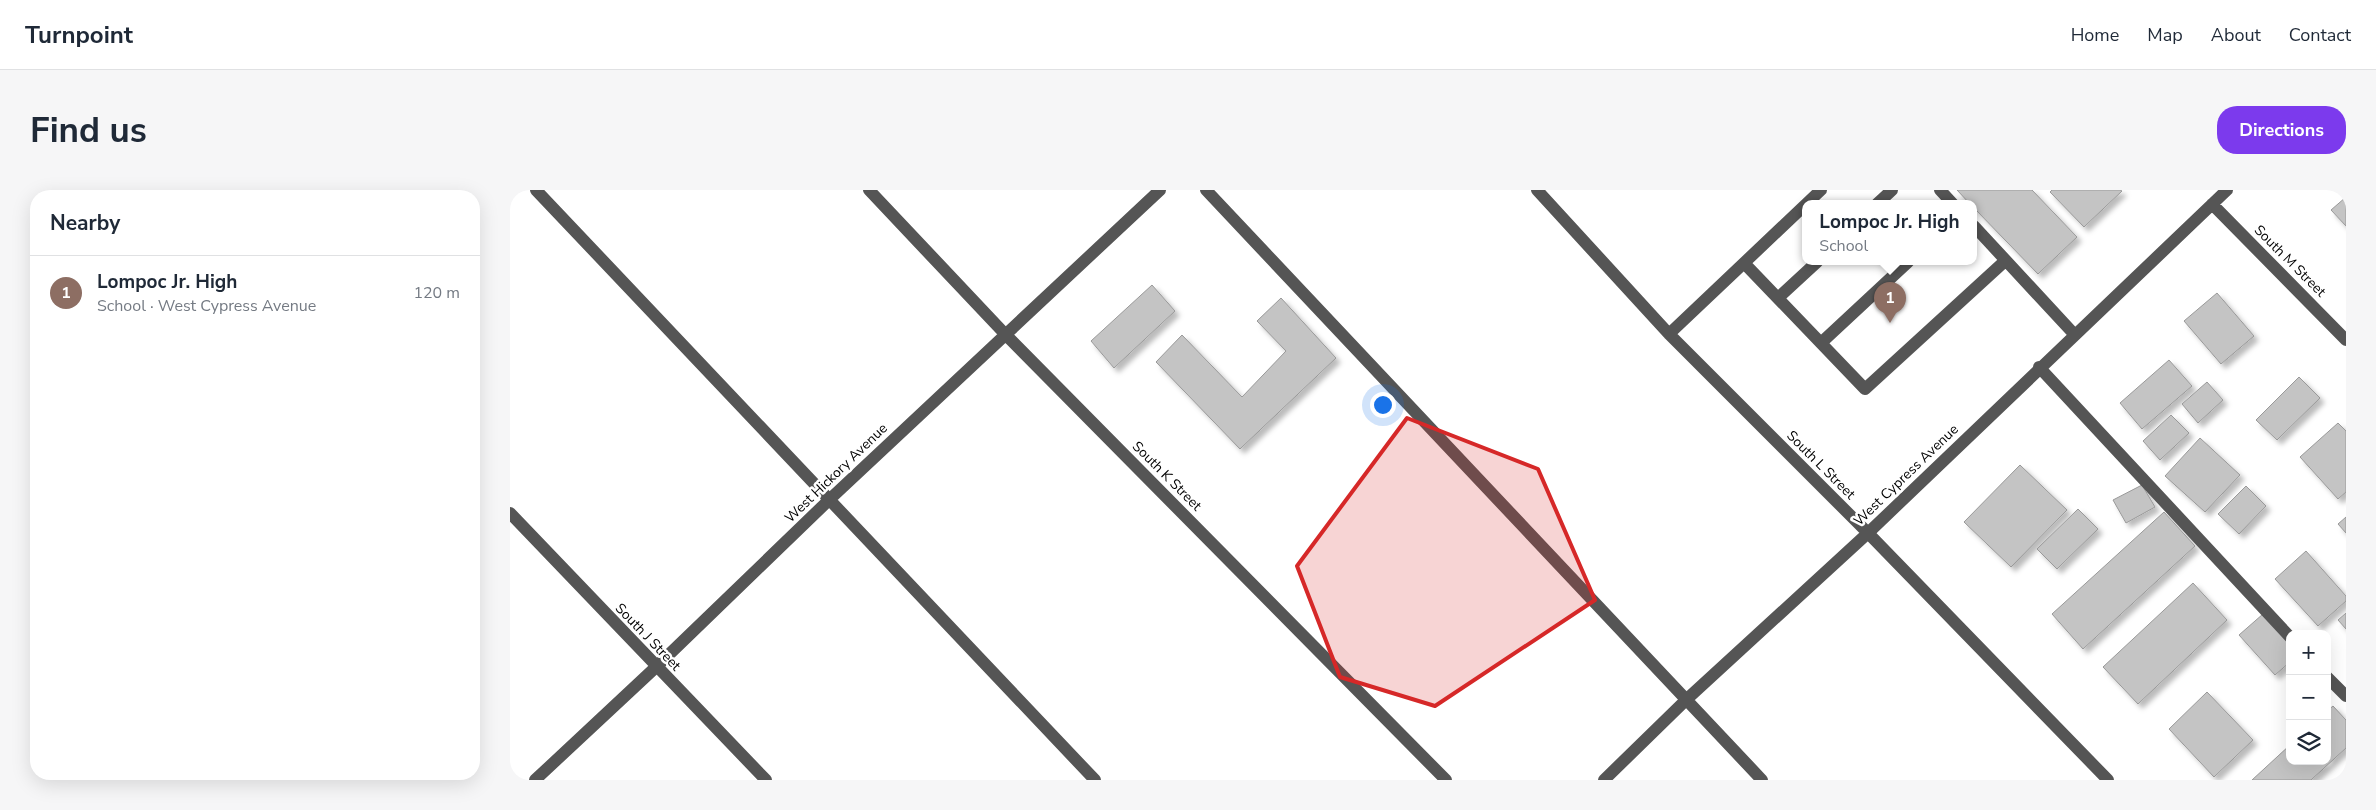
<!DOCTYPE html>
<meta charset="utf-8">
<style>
:root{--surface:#fff;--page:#f6f6f7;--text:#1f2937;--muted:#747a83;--line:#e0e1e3;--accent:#7c3aed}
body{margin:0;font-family:"Nunito Sans",sans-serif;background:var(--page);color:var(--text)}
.controls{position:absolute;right:15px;bottom:15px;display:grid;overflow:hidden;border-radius:10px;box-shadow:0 5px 20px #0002}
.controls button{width:45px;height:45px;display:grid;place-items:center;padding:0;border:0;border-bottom:1px solid var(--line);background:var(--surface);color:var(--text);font:25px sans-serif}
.you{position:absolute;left:872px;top:214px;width:18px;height:18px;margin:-12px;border:4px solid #fff;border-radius:50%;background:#1a73e8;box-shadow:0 0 0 8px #1a73e833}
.badge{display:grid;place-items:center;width:32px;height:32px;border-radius:50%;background:var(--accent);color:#fff;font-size:16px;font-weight:700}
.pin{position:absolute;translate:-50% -41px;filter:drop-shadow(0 1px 2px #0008)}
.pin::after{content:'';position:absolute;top:26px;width:18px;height:15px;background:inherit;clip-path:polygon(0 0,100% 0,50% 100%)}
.popup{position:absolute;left:1292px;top:10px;width:175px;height:65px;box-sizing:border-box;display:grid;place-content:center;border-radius:10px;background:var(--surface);filter:drop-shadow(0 1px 4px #0005);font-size:16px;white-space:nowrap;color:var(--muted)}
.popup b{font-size:19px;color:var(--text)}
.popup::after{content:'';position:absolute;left:50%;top:100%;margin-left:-10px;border:10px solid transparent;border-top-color:var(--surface)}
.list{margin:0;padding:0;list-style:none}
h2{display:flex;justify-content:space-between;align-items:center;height:65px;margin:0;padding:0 20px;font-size:21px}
h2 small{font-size:16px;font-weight:400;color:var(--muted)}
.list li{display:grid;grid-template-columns:32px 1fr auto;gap:15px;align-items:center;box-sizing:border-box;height:75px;padding:0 20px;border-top:1px solid var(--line)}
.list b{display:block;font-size:19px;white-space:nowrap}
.list p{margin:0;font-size:16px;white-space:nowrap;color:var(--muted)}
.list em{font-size:16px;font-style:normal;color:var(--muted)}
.icon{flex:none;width:28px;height:28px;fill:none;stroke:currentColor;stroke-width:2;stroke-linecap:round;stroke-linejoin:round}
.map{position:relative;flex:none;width:1836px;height:590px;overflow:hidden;border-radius:20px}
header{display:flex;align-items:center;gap:30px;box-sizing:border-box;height:70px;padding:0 25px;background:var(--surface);border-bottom:1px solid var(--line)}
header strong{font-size:24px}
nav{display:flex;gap:28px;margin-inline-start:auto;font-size:18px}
.intro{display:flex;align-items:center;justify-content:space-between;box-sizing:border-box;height:120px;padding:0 30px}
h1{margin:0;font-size:35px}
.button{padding:12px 22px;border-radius:20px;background:var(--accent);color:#fff;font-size:18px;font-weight:700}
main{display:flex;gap:30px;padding:0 30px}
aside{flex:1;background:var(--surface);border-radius:20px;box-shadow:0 5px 20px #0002}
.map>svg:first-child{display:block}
.building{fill:#c4c4c4;stroke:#999;filter:url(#shadow)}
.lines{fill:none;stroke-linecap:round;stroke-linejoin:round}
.minor{stroke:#555;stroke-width:12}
.marked{fill:#d62828;fill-opacity:0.2;stroke:#d62828;stroke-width:4;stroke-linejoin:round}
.labels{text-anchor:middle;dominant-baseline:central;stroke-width:5;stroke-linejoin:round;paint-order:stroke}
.street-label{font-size:14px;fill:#000;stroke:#fff}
</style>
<header>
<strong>Turnpoint</strong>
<nav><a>Home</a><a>Map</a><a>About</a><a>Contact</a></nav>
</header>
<div class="intro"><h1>Find us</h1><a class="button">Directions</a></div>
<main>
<aside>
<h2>Nearby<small></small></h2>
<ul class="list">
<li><span class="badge" style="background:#8d6e63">1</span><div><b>Lompoc Jr. High</b><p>School · West Cypress Avenue</p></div><em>120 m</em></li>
</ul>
</aside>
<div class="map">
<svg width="1836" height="590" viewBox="0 0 1836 590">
<defs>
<filter id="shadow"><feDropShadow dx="4.5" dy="4.5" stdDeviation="2.5" flood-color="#0004"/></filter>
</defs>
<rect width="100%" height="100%" fill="#fff"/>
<path class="building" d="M1447,0H1522L1567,47L1528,84L1464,18V14H1460Z
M1542,0H1610L1612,1L1574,37L1540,2Z
M1836,7V36L1821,20Z
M642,95L665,121L604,178L581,151Z
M1707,103L1744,146L1711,174L1674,131Z
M771,108L826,168L730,259L646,172L672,145L732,207L776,161L747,131Z
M1659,170L1682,196L1632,239L1610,213Z
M1789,187L1810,208L1767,250L1746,230Z
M1697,192L1713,210L1688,233L1672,214Z
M1661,225L1679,243L1650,270L1633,251Z
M1828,233L1836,241V302L1828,309L1790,267Z
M1690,248L1730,285L1695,322L1655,286Z
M1510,275L1557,320L1501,377L1454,332Z
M1632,295L1645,317L1616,333L1603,310Z
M1736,296L1756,316L1729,344L1708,324Z
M1568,319L1588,339L1547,379L1527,359Z
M1654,322L1685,356L1573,459L1542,424Z
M1836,327V343L1828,334Z
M1796,361L1836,406V411L1808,436L1765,389Z
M1683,393L1717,430L1628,514L1593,477Z
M1836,423V439L1828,430Z
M1753,424L1780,454V472L1765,485L1729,445Z
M1697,502L1743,550L1704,587L1659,539Z
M1823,516L1836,530V558L1801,590H1742L1780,555V571H1817V521Z"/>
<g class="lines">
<path class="minor" d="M26,0L585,590
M359,0L495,144L936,590
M696,0L1252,590
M1027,0L1159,144L1358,343L1598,590
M1430,0L1443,14
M1367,14L1382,0
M1702,14L1836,150
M1464,36L1564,144
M1234,73L1355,199L1495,71
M1269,107L1307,72
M1159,144L1311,0
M1312,152L1398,72
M1529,177L1780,447
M0,323L256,590
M1817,487L1836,506
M25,590L146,477L320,309L650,0
M1094,590L1177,509L1358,343L1717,0"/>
</g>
<path class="marked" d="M897,228L1028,279L1085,410L925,516L830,487L787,376Z"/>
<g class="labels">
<g class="street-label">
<text transform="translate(1780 71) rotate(45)">South M Street</text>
<text transform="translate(1311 275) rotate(45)">South L Street</text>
<text transform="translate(326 283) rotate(-44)">West Hickory Avenue</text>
<text transform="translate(1396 285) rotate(-44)">West Cypress Avenue</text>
<text transform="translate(657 286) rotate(45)">South K Street</text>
<text transform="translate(138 447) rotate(46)">South J Street</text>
</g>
</g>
</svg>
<div class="controls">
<button>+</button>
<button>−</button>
<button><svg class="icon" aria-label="layers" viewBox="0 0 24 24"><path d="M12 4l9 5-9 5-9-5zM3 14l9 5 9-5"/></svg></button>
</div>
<div class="you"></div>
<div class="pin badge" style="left:1380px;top:133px;background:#8d6e63">1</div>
<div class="popup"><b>Lompoc Jr. High</b>School</div>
</div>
</main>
